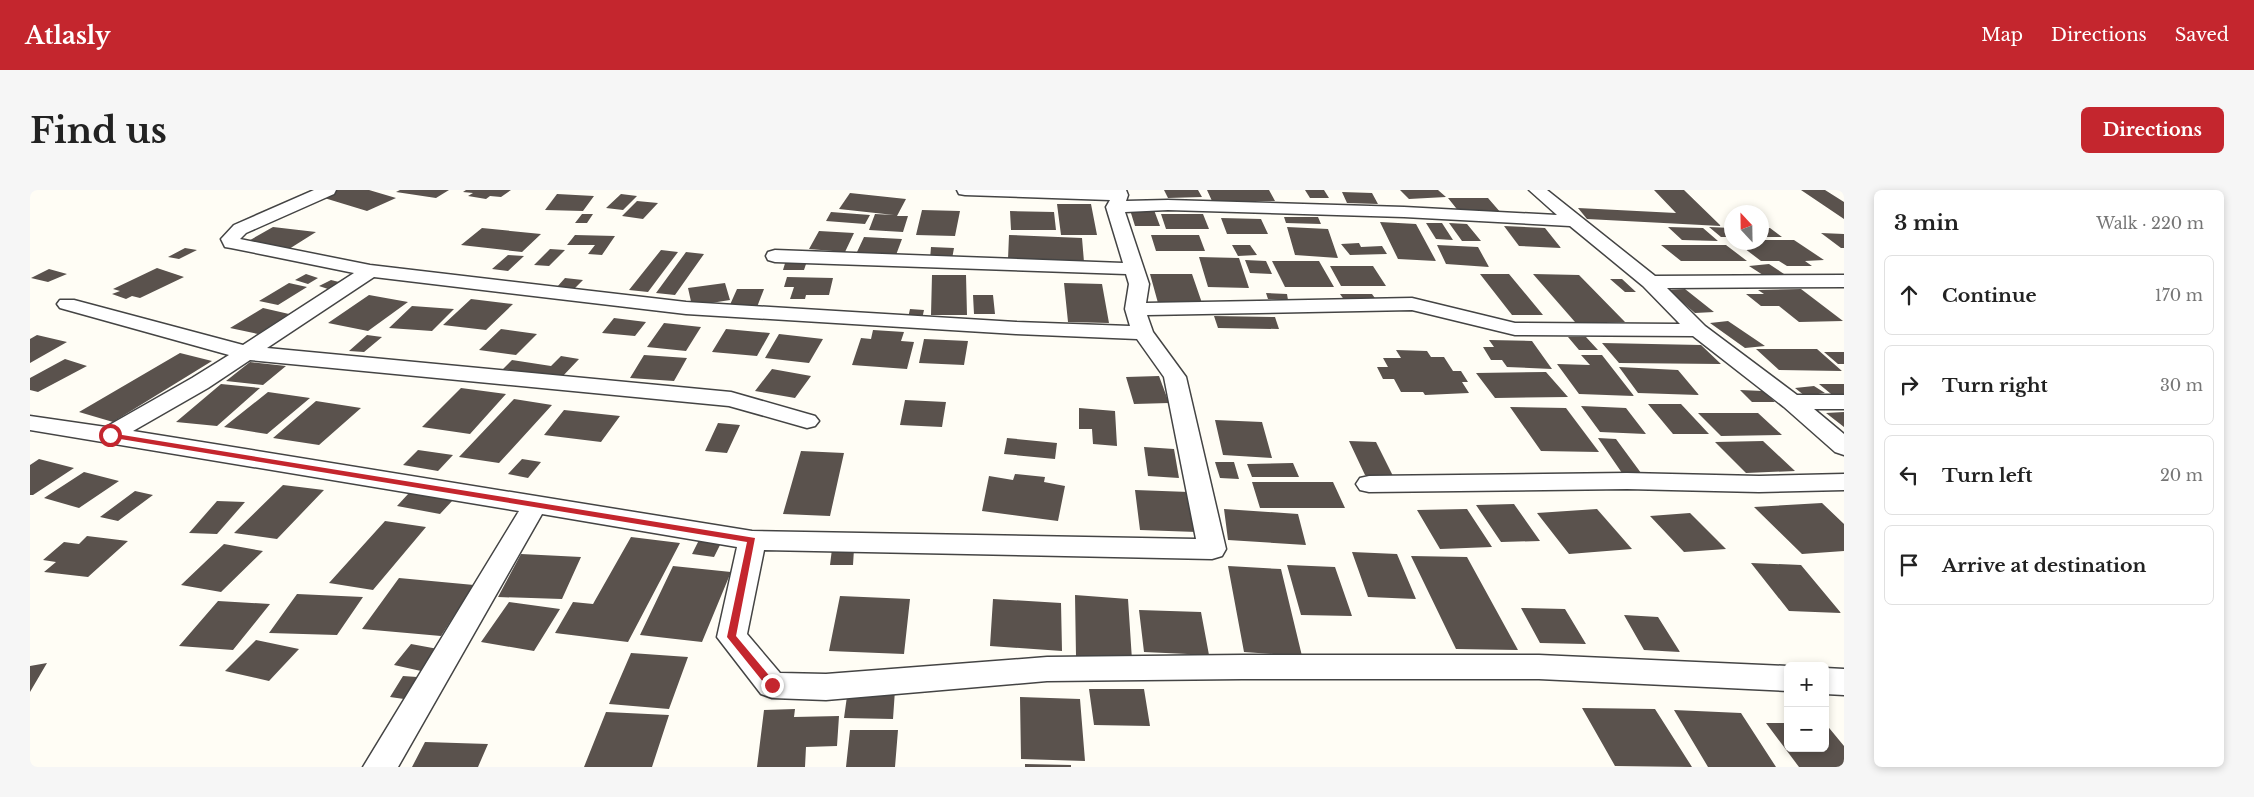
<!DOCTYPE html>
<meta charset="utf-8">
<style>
:root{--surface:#fff;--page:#f6f6f6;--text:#222;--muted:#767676;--line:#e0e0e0;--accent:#c4262e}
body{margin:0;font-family:"Libre Baskerville",serif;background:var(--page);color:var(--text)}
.controls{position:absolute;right:15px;bottom:15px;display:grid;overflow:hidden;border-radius:8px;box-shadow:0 2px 8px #0003}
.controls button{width:45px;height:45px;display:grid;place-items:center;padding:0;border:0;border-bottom:1px solid var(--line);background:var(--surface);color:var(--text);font:25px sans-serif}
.compass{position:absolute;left:1694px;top:15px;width:45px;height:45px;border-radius:50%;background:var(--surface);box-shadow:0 2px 8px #0003;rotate:338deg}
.stop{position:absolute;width:15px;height:15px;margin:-11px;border:4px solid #c4262e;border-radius:50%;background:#fff}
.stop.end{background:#c4262e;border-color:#fff;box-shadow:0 1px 5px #0008}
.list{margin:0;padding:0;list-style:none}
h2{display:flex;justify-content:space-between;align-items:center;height:65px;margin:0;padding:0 20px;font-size:21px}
h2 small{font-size:16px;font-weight:400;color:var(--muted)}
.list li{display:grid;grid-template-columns:32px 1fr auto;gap:15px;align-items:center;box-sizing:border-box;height:80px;margin:0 10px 10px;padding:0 10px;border:1px solid var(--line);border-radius:8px}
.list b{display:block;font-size:19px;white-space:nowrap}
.list em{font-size:16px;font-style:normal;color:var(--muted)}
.icon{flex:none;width:28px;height:28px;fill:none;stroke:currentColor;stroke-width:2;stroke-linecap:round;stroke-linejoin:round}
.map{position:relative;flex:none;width:1814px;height:577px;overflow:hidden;border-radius:8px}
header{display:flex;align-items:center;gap:30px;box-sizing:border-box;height:70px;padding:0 25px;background:var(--accent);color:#fff}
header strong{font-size:24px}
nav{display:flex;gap:28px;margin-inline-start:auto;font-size:18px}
.intro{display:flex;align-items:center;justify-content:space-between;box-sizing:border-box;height:120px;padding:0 30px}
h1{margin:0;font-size:35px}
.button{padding:12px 22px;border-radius:8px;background:var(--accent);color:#fff;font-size:18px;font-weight:700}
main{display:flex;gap:30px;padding:0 30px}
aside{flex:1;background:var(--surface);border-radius:8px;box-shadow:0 2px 8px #0003}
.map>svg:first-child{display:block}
.building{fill:#5a524d}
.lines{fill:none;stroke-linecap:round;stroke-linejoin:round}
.street-casing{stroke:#444;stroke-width:3}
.street{fill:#fff;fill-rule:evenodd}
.route{fill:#c4262e}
</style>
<header>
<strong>Atlasly</strong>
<nav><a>Map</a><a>Directions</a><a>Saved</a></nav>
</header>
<div class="intro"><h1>Find us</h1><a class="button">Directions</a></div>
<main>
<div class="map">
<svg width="1814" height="577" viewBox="0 0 1814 577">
<rect width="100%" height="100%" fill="#fffdf5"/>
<path class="building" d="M307,0H339L366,8L337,21L291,7Z
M370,0H419L406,8L366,2Z
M436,0H481L471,7L460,6L456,9L438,6L443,3L433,2Z
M1134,0H1168L1172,7L1138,8Z
M1177,0H1239L1245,11H1182Z
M1275,0H1294L1299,8H1280Z
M1370,0H1408L1416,7L1379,9Z
M1624,0H1654L1691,36L1557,29L1548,18L1646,23Z
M1771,0H1795L1814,12V29Z
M1312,2L1342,3L1348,14L1317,13Z
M820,3L876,9L867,26H878L873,42L839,40L845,24L864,25L809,19Z
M527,4L564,6L553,21L515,20Z
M591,4L607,6L593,20L576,18Z
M1418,8H1458L1471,23H1430Z
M607,11L628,13L613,29L592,26Z
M1027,14H1061L1067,45H1031Z
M892,20L930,21L925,46L886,45Z
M1100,20H1124L1130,36H1105Z
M980,21L1024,22L1026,40H981Z
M801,22L840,25L835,34L796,31Z
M552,24H563L557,33H545Z
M1131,24H1173L1179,39H1136Z
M1254,27H1288L1291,34L1256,33Z
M1191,28L1231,29L1238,44H1197Z
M1350,32L1386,34L1406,71L1368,69Z
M1396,33H1412L1423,50L1406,49Z
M1419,33L1437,34L1451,51H1432Z
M1474,36L1515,38L1531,58L1489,56Z
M243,37L286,42L259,59L215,53Z
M1257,37L1298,39L1308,68L1265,65Z
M1638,37L1673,38L1688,51L1652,50Z
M1679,37L1702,38V47H1691Z
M452,38L511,44L492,62L431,55Z
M1732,38H1740L1752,47H1732Z
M789,41L824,43L815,62L779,59Z
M1791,43L1814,44V58H1811Z
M545,45L585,46L572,65L558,64L565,55H537Z
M979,45L1052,48L1054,72L978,69Z
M1121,45H1169L1175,61H1126Z
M834,47L872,49L866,65L827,62Z
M1732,50H1764L1794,70L1775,71L1782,76H1757L1749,71H1731L1706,52H1732Z
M1329,53L1331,57L1352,56L1357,64L1320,65L1311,54Z
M1202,55H1220L1227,65L1208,66Z
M1407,55L1448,57L1459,77L1416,74Z
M1631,55H1696L1717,71H1651Z
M901,57L924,58L922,69H900Z
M155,58L167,60L149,69L138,67Z
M520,59L535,60L519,76L504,75Z
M631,60L648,62L618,102L599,100Z
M656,62L674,64L645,105L626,103Z
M478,65L494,66L478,81L462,79Z
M1169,67L1209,68L1219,98L1178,97Z
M756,70L777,71L774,80H753Z
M1215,70L1236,71L1242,84L1220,83Z
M1242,71H1289L1304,97H1255Z
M1739,74L1754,84L1733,85L1719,76Z
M1300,76H1343L1356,96H1311Z
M127,78L154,87L110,108L102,106L96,109L82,104L90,101L83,99Z
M19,79L37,84L18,92L1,88Z
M276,84L288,88L278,94L265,90Z
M1120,84H1162L1172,113H1128Z
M1450,84H1479L1513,125H1482Z
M1503,84L1549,85L1595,132H1545Z
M902,85H936L937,125H901Z
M757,87L803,88L799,105H776L775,109H760L764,97H754Z
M535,88L553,90L544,99L527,97Z
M1580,89H1592L1606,102H1595Z
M301,90L313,93L301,100L289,96Z
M259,93L277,97L248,115L229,111Z
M695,93L700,110L662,116L658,98Z
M1034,93L1072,94L1079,133L1038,132Z
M707,99H734L727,117H699Z
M1655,99L1684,122L1665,123L1638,100Z
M1771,99L1813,131L1769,132L1749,116H1731L1716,104H1734L1728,100Z
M1236,103L1257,104L1258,110L1238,109Z
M1310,104H1342L1347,111H1315Z
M339,105L378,112L338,141L298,133Z
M943,105H963L965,124H944Z
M441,109L483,114L456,140L413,135Z
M382,116L424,119L402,141L359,138Z
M233,118L259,124L228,144L200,138Z
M880,119L894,120L892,129L878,128Z
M1184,126L1245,127L1249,139L1188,138Z
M584,128L616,132L605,146L572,143Z
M1698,131L1735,156L1715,158L1680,133Z
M634,133L671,137L656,161L617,157Z
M471,139L507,144L486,165L449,160Z
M696,139L740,143L727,166L682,162Z
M843,140L874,142L871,151L884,152L877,179L822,175L831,148L841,149Z
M749,144L793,149L779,173L735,168Z
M7,145L37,152L0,173V149Z
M337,145L352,147L334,162L319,161Z
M1538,147H1556L1568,160H1549Z
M894,149L938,151L934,175L889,173Z
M1459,150L1502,151L1522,179L1477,177L1472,170H1461L1453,157H1464Z
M1572,153L1671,155L1691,174L1589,173Z
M1726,159H1787L1812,181L1749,180Z
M1366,160L1397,161L1401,167H1414L1423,181H1431L1438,192H1432L1439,203L1395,205L1393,202H1371L1364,189H1353L1347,177H1358L1353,168H1371Z
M1794,162H1814V174H1808Z
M150,163L182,171L83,232L49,222Z
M614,165L657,168L644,191L600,188Z
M1551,165H1572L1604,206L1549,204L1527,174L1560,175Z
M531,166L549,169L531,188L473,179L482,170L521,176Z
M35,169L57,176L8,202L0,200V188Z
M220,172L256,176L233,195L196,191Z
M1589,177L1648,180L1669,205L1608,203Z
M742,179L781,186L765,208L725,201Z
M1516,182L1538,207L1465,208L1446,183Z
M1129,186L1139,213L1104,214L1096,187Z
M191,194L230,198L187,236L146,232Z
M1789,194H1814V208H1806Z
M1784,196L1795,203L1775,206L1765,198Z
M431,198L476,204L440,244L392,237Z
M1710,200L1733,201L1745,212H1722Z
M238,202L280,208L237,244L194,237Z
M484,209L522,215L469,273L429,267Z
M875,210L916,212L912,237L870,235Z
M286,211L331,218L289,255L243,248Z
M1618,214H1651L1679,244H1643Z
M1551,216L1596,218L1616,244L1570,242Z
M1480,217L1536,218L1569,262L1511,261Z
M1049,218L1085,221L1087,256L1063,254L1062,239H1049Z
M534,220L590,226L571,252L514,245Z
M1814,222V237L1796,223Z
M1668,223H1728L1752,245L1691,246Z
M1185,230L1232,232L1242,268L1193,265Z
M688,233L710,235L697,263L675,261Z
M977,248L1027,253L1025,269L974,264Z
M1568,248L1586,249L1611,283H1592Z
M1319,251L1346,252L1363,286L1335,285Z
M1733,251L1765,281L1716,283L1685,252Z
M1114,257L1144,259L1149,288L1118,286Z
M388,260L423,265L408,281L373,275Z
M771,261L814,263L800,326L753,324Z
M9,269L44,278L3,305H0V275Z
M492,269L511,272L498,288L478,284Z
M1185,272H1204L1209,289L1190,288Z
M1263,273L1269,287H1222L1217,274Z
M54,282L89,291L49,318L14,308Z
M985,284L1015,287L1014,292L1035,296L1028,331L952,321L959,286L983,290Z
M1222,292H1303L1315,318H1230Z
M253,295L294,300L247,349L204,343Z
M1105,300L1159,302L1167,342L1110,340Z
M105,301L123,305L88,331L70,327Z
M379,303L423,310L410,324L367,316Z
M187,311L215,312L187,344L159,343Z
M1792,313L1814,334V361L1772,364L1724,317Z
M1484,314L1510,351L1471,352L1446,315Z
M1194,319L1268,324L1276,355L1198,350Z
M1437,319L1462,357L1410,359L1387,320Z
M1567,319L1602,359L1539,364L1507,323Z
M1660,323L1696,359L1654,362L1620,326Z
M355,331L396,337L343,400L299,393Z
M57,346L98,351L58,387L14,382L26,372L13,370L34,352L49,354Z
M601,347L650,353L598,452L525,443L543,412L563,414Z
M669,350L691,353L684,367L662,364Z
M194,354L233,361L191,402L151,395Z
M802,359H824L823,375H800Z
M1322,362L1367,364L1386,409L1338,407Z
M491,364L551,367L532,409L468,407Z
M1381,366L1437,367L1488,460L1426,459Z
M1721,373L1771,375L1811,423L1759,421Z
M1257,375L1305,377L1322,426L1271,425Z
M643,376L701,382L672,452L610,445Z
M1198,376L1251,379L1272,466L1214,462Z
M369,388L444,395L411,446L332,439Z
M267,404L333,407L307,445L239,443Z
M1045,405L1098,409L1102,470L1046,466Z
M810,406L880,409L874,464L799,461Z
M963,409L1031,413L1032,461L960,456Z
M188,411L240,414L203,460L149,456Z
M479,412L530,419L504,461L451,452Z
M1491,418L1535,419L1556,454L1510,453Z
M1109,420L1171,422L1179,465L1114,462Z
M1594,425L1628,427L1650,462L1614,460Z
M226,450L269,459L239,491L195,481Z
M381,454L408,459L391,481L364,475Z
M601,463L658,467L639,519L579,514Z
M17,473L0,502V476Z
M373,486L387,487L374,509L360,507Z
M818,499L865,500L863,529L814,528Z
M1059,499H1114L1120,536L1064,535Z
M990,507L1050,509L1055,571L991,569Z
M1552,518L1625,519L1662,577L1585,576Z
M765,519L764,527L809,526L807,556L776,557L775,577H727L734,520Z
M1644,520L1711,523L1746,577H1678Z
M576,522L639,525L622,577H554Z
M1736,533H1758V558H1795V533L1814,556V577H1769Z
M820,540H868L865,577H816Z
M395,552L458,554L448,577H382Z
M995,574L1041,575V577H995Z"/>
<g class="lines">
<g class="street-casing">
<path id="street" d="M284,0H306L304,4L216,43L210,49L340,75L656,112L986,132L1100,136L1095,119L1099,94L1096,84L745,72L738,70L736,66L738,62L745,60L1093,73L1076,17L1080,10L935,5L929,4L927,0H1096L1098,5L1096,11L1138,10L1374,17L1527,25L1499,0H1517L1625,86L1814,85V97L1637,98L1675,136L1767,205H1814V219H1784L1814,244V265L1805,262L1754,217L1663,146L1485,145L1382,120L1117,125L1123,142L1156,187L1196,359L1192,366L1182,369L734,360L717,444L750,483L796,484L1017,467L1212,465H1509L1758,476V501L1509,489H1212L1017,491L796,510L742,508L731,504L687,447L707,357L512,324L368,577H333L489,321L0,240V226L76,237L162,188L199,165L30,118L27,114L30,110H44L213,155L324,83L201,58L195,57L191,49L204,35ZM1138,20L1374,27L1540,36L1613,96L1650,134L1485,133L1382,108L1116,113L1119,94L1095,22ZM344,87L656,124L986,144L1107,149L1134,187L1166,349L722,341L103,241L178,198L220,170L699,216L777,238L785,236L789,231L785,226L701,202L237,158Z
M1597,283L1729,286L1814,284V300L1729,302L1597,299L1339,302L1330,300L1326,294L1330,288L1339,286Z
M1795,478L1814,479V505L1795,504Z"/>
</g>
<use href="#street" class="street"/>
</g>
<path class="route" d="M80,243L725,348L706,446L747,495L746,498H738L697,447L717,352L78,247V244Z"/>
</svg>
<div class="controls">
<button>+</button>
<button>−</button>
</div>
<svg class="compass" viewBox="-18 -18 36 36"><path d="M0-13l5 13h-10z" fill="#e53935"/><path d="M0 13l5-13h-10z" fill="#767676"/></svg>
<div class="stop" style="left:80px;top:245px"></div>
<div class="stop end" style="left:742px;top:495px"></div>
</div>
<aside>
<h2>3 min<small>Walk · 220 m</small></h2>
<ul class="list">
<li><svg class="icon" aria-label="ahead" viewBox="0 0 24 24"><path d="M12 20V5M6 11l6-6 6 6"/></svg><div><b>Continue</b></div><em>170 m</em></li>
<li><svg class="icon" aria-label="right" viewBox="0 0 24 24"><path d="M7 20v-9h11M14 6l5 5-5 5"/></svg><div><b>Turn right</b></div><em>30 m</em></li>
<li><svg class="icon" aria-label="left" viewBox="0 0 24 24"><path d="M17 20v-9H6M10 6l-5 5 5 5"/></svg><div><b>Turn left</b></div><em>20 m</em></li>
<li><svg class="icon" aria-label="arrive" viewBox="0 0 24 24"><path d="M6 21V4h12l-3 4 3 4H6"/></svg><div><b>Arrive at destination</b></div></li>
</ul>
</aside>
</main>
